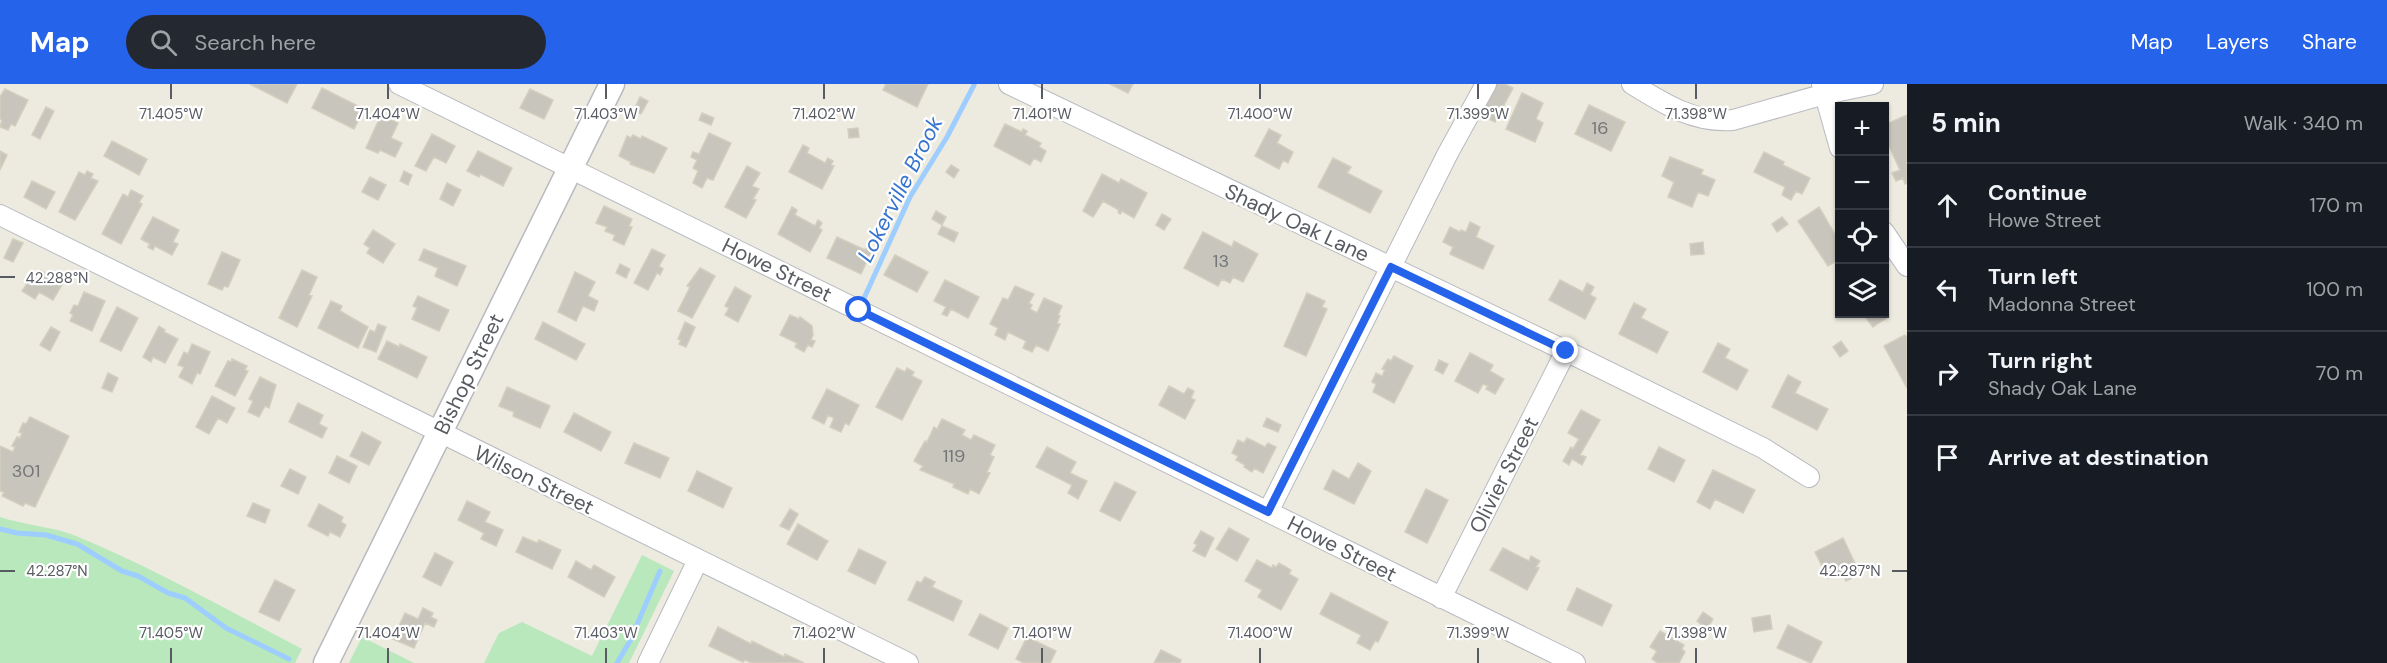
<!DOCTYPE html>
<meta charset="utf-8">
<style>
:root{--surface:#171b24;--page:#242831;--text:#f1f3f6;--muted:#9ea1a6;--line:#363941;--accent:#2563eb}
body{margin:0;font-family:"DM Sans",sans-serif;background:var(--page);color:var(--text)}
.controls{position:absolute;right:18px;top:18px;display:grid;overflow:hidden;border-radius:0px;box-shadow:0 2px 4px #0004}
.controls button{width:54px;height:54px;display:grid;place-items:center;padding:0;border:0;border-bottom:2px solid var(--line);background:var(--surface);color:var(--text);font:30px sans-serif}
.stop{position:absolute;width:18px;height:18px;margin:-14px;border:4px solid #2563eb;border-radius:50%;background:#fff}
.stop.end{background:#2563eb;border-color:#fff;box-shadow:0 2px 6px #0008}
.list{margin:0;padding:0;list-style:none}
h2{display:flex;justify-content:space-between;align-items:center;height:78px;margin:0;padding:0 24px;font-size:26px}
h2 small{font-size:20px;font-weight:400;color:var(--muted)}
.list li{display:grid;grid-template-columns:39px 1fr auto;gap:18px;align-items:center;box-sizing:border-box;height:84px;padding:0 24px;border-top:2px solid var(--line)}
.list b{display:block;font-size:22px;white-space:nowrap}
.list p{margin:0;font-size:20px;white-space:nowrap;color:var(--muted)}
.list em{font-size:20px;font-style:normal;color:var(--muted)}
.icon{flex:none;width:33px;height:33px;fill:none;stroke:currentColor;stroke-width:2;stroke-linecap:round;stroke-linejoin:round}
.map{position:relative;flex:none;width:1907px;height:579px;overflow:hidden}
header{display:flex;align-items:center;gap:36px;box-sizing:border-box;height:84px;padding:0 30px;background:var(--accent);color:#fff}
header strong{font-size:28px}
nav{display:flex;gap:33px;margin-inline-start:auto;font-size:21px}
.search{width:420px;height:54px;background:var(--page);display:flex;align-items:center;gap:15px;box-sizing:border-box;padding:0 21px;border-radius:33px;color:var(--muted);font-size:22px}
main{display:flex}
aside{flex:1;background:var(--surface)}
.map>svg:first-child{display:block}
.green{fill:#b8e8bc}
.lines{fill:none;stroke-linecap:round;stroke-linejoin:round}
.stream{stroke:#9ecdff;stroke-width:5}
.building{fill:#c8c5bc;stroke:#d3cebd;stroke-width:1.5}
.minor-casing{stroke:#b8bac0;stroke-width:22}
.tertiary-casing{stroke:#b8bac0;stroke-width:27}
.minor{stroke:#fff;stroke-width:20}
.tertiary{stroke:#fff;stroke-width:24}
.route{stroke:#2563eb;stroke-width:8}
.ticks{fill:none;stroke:#585c62;stroke-width:2}
.labels{text-anchor:middle;dominant-baseline:central;stroke-width:4.5;stroke-linejoin:round;paint-order:stroke}
.number-label{font-size:18px;fill:#747678}
.street-label{font-size:21px;fill:#585c62;stroke:#fff}
.water-label{font-size:22px;font-style:italic;fill:#3573ce;stroke:#fff}
.ticks-label{font-size:15px;text-anchor:middle;fill:#585c62;stroke:#fff;stroke-width:4.5;stroke-linejoin:round;paint-order:stroke}
</style>
<header>
<strong>Map</strong>
<div class="search"><svg class="icon" aria-label="search" viewBox="0 0 24 24"><circle cx="10" cy="10" r="6"/><path d="M15 15l6 6"/></svg>Search here</div>
<nav><a>Map</a><a>Layers</a><a>Share</a></nav>
</header>
<main>
<div class="map">
<svg width="1907" height="579" viewBox="0 0 1907 579">
<rect width="100%" height="100%" fill="#edebdf"/>
<path class="green" d="M0,433C24,441 55,443 76,452C153,484 228,526 302,565L295,579H0Z
M642,471L674,487L629,579H484L499,549L522,538L592,572Z
M362,553L414,579H349Z"/>
<g class="lines">
<path class="stream" d="M860,223L910,113L947,53L974,1
M0,445L17,449L46,451L77,460L122,487L138,492L168,509L185,514L226,544L289,575
M617,579L630,557L660,487"/>
</g>
<path class="building" d="M250,0H297L287,19Z
M886,0H928L917,23L883,6Z
M1110,0H1133L1128,9Z
M1494,0H1505L1513,4L1495,38L1478,30Z
M322,4L364,25L354,45L312,24Z
M5,5L28,16L15,42L11,40L8,46L0,43L2,36L0,35V13Z
M530,5L553,16L544,35L520,24Z
M1522,9L1543,19L1536,35L1543,39L1535,58L1506,45Z
M640,13L648,17L641,30L634,26Z
M1589,21L1625,38L1611,67L1575,50Z
M46,23L54,27L40,55L32,51Z
M702,29L714,34L711,41L699,36Z
M381,31L398,39L391,54L402,59L395,73L380,66L378,69L366,64Z
M1907,31V99L1905,100L1903,94L1896,97L1892,89L1900,86L1889,62L1886,64L1884,61V41Z
M1005,40L1022,48L1023,45L1027,47L1025,51L1041,59L1039,63L1046,67L1041,78L1034,74L1030,81L994,62Z
M858,44L859,53L849,54L848,45Z
M1269,45L1281,51L1277,59L1293,68L1288,79L1283,76L1279,85L1255,72Z
M709,49L731,59L713,96L707,94L702,104L693,99L698,87L693,84L697,76L691,73L693,68L699,70Z
M432,50L455,62L446,79L434,73L426,87L415,82Z
M633,51L641,55L642,52L667,64L654,89L630,80L631,78L619,72L627,52L631,54Z
M112,57L147,75L139,91L104,72Z
M803,61L809,64L807,69L825,79L828,74L833,77L831,81L834,82L822,105L789,88Z
M0,67L7,71L0,86Z
M478,67L512,84L503,102L480,90L479,93L467,87Z
M1764,68L1784,78L1783,81L1810,94L1802,110L1796,107L1791,116L1782,111L1785,103L1754,88Z
M1670,73L1703,86L1701,90L1715,96L1708,112L1698,108L1692,123L1668,113L1674,98L1662,92Z
M1333,74L1351,83L1347,89L1382,107L1370,129L1318,103Z
M951,81L959,86L954,94L946,88Z
M747,82L760,89L752,102L759,105L753,115L756,116L746,134L725,123Z
M87,87L93,90L91,94L98,97L75,136L59,128L79,88L85,91Z
M404,87L412,91L408,101L400,97Z
M1102,90L1119,99L1121,95L1147,109L1134,134L1122,127L1120,130L1118,128L1119,126L1103,117L1093,133L1083,127Z
M370,93L386,101L378,116L362,108Z
M32,97L55,108L46,125L24,113Z
M447,99L461,106L453,122L440,115Z
M131,106L143,112L139,118L142,120L121,160L102,150L123,110L128,113Z
M604,122L632,135L629,142L632,143L624,161L613,156L615,151L605,147L607,143L596,139Z
M792,123L797,126L795,131L815,142L818,136L822,139L819,144L822,146L810,168L778,150Z
M1819,123L1840,159V175L1828,182L1798,137Z
M936,127L946,133L942,141L932,135Z
M1162,130L1171,135L1164,146L1156,141Z
M153,133L179,146L173,158L178,160L172,171L155,162L153,166L148,163L150,160L141,155Z
M1782,133L1788,140L1777,148L1772,140Z
M1470,138L1480,143L1476,153L1494,162L1483,185L1450,170L1453,163L1443,158L1450,143L1460,148L1461,146L1466,148Z
M942,142L958,149L954,158L938,150Z
M373,146L395,160L383,179L367,169L370,164L364,160Z
M1203,148L1232,163L1234,157L1258,170L1243,198L1233,193L1230,199L1222,195L1218,202L1184,184Z
M837,153L865,166L868,161L873,164L861,190L827,174Z
M13,155L23,159L13,178L4,174Z
M1703,158L1704,170L1691,171L1690,160Z
M424,165L466,182L457,202L435,192L438,184L419,176Z
M652,165L665,171L659,182L663,185L660,191L657,189L648,206L634,199Z
M222,168L240,176L228,203L224,202L222,206L208,200Z
M895,171L928,188L917,208L884,191Z
M620,180L630,185L626,194L616,189Z
M700,184L715,192L692,234L678,227L690,203L687,202Z
M41,186L48,191L50,187L55,190L53,193L63,199L53,216L39,208L35,215L22,207L28,198L32,200Z
M302,186L317,193L309,211L312,212L297,243L279,234Z
M575,188L595,198L588,212L598,217L594,227L583,222L576,237L558,228Z
M945,196L979,213L968,234L951,225L947,232L942,230L946,223L934,217Z
M1560,196L1583,208L1587,199L1594,203L1590,211L1596,214L1585,235L1549,216Z
M1015,202L1034,210L1029,219L1032,221L1030,225L1037,229L1044,214L1062,222L1058,231L1060,232L1057,239L1060,240L1048,267L1036,261L1032,268L1023,264L1026,257L1008,248L1005,256L995,251L998,244L990,240L1003,214L1008,216Z
M735,203L751,212L738,238L725,231L729,224L725,222Z
M84,208L105,217L92,247L70,237L73,231L70,229L74,221L78,222Z
M1307,209L1325,217L1322,223L1327,225L1306,272L1284,262Z
M418,212L449,226L439,247L412,235L417,224L413,222Z
M331,217L342,222L340,227L368,243L358,264L318,244Z
M1634,219L1646,225L1641,234L1668,248L1657,269L1619,250Z
M117,223L138,234L121,267L100,257Z
M1884,225L1889,232L1873,243L1863,230H1884Z
M790,231L799,235L800,233L812,242L813,251L811,256L815,257L812,263L808,261L804,268L795,263L797,259L780,251Z
M543,238L585,260L576,276L535,255Z
M685,238L695,243L686,263L679,260L681,256L678,255Z
M378,240L386,243L376,268L363,263L370,246L375,248Z
M159,242L165,246L164,248L178,255L165,279L153,273L151,278L143,273Z
M51,243L60,248L50,267L40,261Z
M1905,251L1907,253V304L1884,262Z
M387,257L399,263L400,260L427,273L417,294L378,275Z
M1841,257L1848,267L1840,273L1833,263Z
M1718,259L1730,265L1725,274L1748,286L1737,306L1703,288Z
M192,260L210,268L200,290L197,289L192,300L179,293L184,283L178,281L184,268L188,270Z
M1470,269L1493,281L1490,287L1504,295L1495,310L1486,305L1488,302L1483,300L1478,309L1455,297Z
M1394,272L1413,282L1394,319L1373,308L1376,300L1372,298L1376,289L1382,292L1385,286L1382,285L1388,275L1391,277Z
M232,275L247,282L245,286L248,287L235,312L215,302L228,277L231,278Z
M1439,276L1448,280L1443,290L1435,286Z
M897,284L905,288L907,284L914,288L912,292L922,297L902,336L876,323Z
M108,289L118,294L112,308L102,304Z
M1788,291L1801,298L1795,309L1828,325L1817,346L1772,323Z
M260,293L276,301L269,324L265,322L259,333L248,328L253,317L249,315Z
M1169,302L1184,310L1188,304L1194,307L1191,314L1195,316L1185,335L1159,321Z
M507,303L550,322L540,344L513,332L514,328L499,322Z
M827,305L859,321L849,341L845,339L841,348L830,343L834,334L828,331L824,340L812,334Z
M212,312L235,324L227,339L218,334L209,350L196,343Z
M298,319L323,331L319,340L327,344L322,354L289,338Z
M1581,326L1600,336L1580,371L1586,373L1582,381L1572,375L1569,381L1563,377L1571,363L1573,365L1579,355L1568,349Z
M574,329L611,348L601,367L564,348Z
M30,333L69,352L35,423L25,419L23,422L2,412L4,408L0,407V362L13,368L15,363L12,362L17,353L20,354L22,349L19,348L23,339L26,340Z
M1267,334L1281,341L1278,348L1263,342Z
M942,335L965,346L962,351L971,356L974,351L995,361L990,371L994,373L987,388L990,389L979,410L970,405L968,410L953,403L954,400L920,386L923,382L914,377L925,357L927,358L934,343L937,345Z
M362,348L381,358L369,381L350,372Z
M1247,354L1265,363L1268,359L1276,363L1263,389L1254,384L1252,388L1244,383L1245,381L1236,376L1238,372L1232,369L1238,356L1244,359Z
M634,359L669,374L660,394L625,379Z
M1047,363L1076,378L1070,389L1087,397L1078,415L1068,409L1072,401L1036,383Z
M1659,363L1685,376L1674,398L1648,385Z
M337,372L357,382L349,399L329,389Z
M1358,379L1371,387L1354,420L1324,405L1333,386L1349,395Z
M290,385L306,393L298,410L281,402Z
M1713,386L1755,406L1743,429L1715,415L1710,425L1697,418Z
M697,387L732,404L723,424L688,407Z
M1115,398L1136,408L1120,437L1100,427Z
M1426,405L1448,416L1427,459L1405,448Z
M467,417L490,428L485,438L503,446L496,462L481,455L484,449L458,436Z
M253,419L270,426L265,439L247,432Z
M319,420L343,433L341,438L346,441L340,453L330,448L328,452L308,442Z
M790,425L798,430L789,446L780,442Z
M798,440L828,457L817,476L787,460Z
M1229,444L1249,455L1237,477L1216,465Z
M1201,447L1214,454L1205,473L1193,467L1197,461L1194,459Z
M523,453L537,459L539,456L561,466L552,485L516,468Z
M1843,454L1860,490L1846,497L1842,489L1828,494L1815,468Z
M1503,464L1529,477L1531,472L1540,477L1536,483L1539,484L1527,506L1490,486Z
M859,465L886,478L875,500L848,487Z
M435,469L453,478L441,502L423,493Z
M1257,476L1272,484L1273,481L1276,483L1279,479L1291,486L1289,490L1298,495L1281,526L1258,513L1262,506L1245,497Z
M576,477L591,486L594,481L615,493L604,513L568,493Z
M925,493L935,498L932,503L962,517L953,537L908,516L917,497L921,499Z
M275,496L295,506L279,537L259,528Z
M1577,504L1612,521L1602,542L1567,526Z
M1331,509L1388,538L1378,558L1375,557L1370,566L1357,559L1361,551L1320,530Z
M423,524L433,529L431,533L437,536L434,543L425,539L414,564L393,555L405,529L418,535Z
M1703,528L1713,535L1707,545L1697,537Z
M980,530L1008,544L998,565L969,551Z
M1770,531L1772,545L1754,548L1752,534Z
M1788,541L1822,558L1811,579L1777,564Z
M718,543L751,560L752,557L784,573L785,570L804,579H752L745,576L743,578L709,562Z
M1660,547L1684,561L1682,565L1685,568L1679,579H1658L1652,575L1657,567L1650,563Z
M1027,553L1056,567L1050,579H1024L1016,575Z
M1161,566L1181,576L1180,579H1154Z"/>
<g class="lines">
<g class="minor-casing">
<path id="minor" d="M399,0L1575,579
M1009,0L1566,267L1763,364L1809,393
M1632,0C1664,20 1694,39 1733,36L1825,10L1873,0
M1822,0L1840,64
M0,131L908,579
M1884,148L1907,182
M1268,428L1448,69L1486,0
M1441,514L1566,267
M648,579L698,476"/>
</g>
<g class="tertiary-casing">
<path id="tertiary" d="M326,579L612,0"/>
</g>
<use href="#minor" class="minor"/>
<use href="#tertiary" class="tertiary"/>
</g>
<g class="lines">
<path class="route" d="M859,226L1268,428L1391,183L1566,267"/>
</g>
<path class="ticks" d="M171,0V15M388,0V15M606,0V15M824,0V15M1042,0V15M1260,0V15M1478,0V15M1696,0V15M0,193H15M0,487H15M1892,487H1907M171,564V579M388,564V579M606,564V579M824,564V579M1042,564V579M1260,564V579M1478,564V579M1696,564V579"/>
<g class="labels">
<g class="number-label">
<text x="1600" y="44">16</text>
<text x="1221" y="177">13</text>
<text x="954" y="372">119</text>
<text x="26" y="387">301</text>
</g>
<g class="street-label">
<text transform="translate(1297 139) rotate(25)">Shady Oak Lane</text>
<text transform="translate(777 186) rotate(26)">Howe Street</text>
<text transform="translate(469 290) rotate(-64)">Bishop Street</text>
<text transform="translate(1504 391) rotate(-63)">Olivier Street</text>
<text transform="translate(534 396) rotate(26)">Wilson Street</text>
<text transform="translate(1342 465) rotate(27)">Howe Street</text>
</g>
<g class="water-label">
<text transform="translate(900 105) rotate(-63)">Lokerville Brook</text>
</g>
</g>
<g class="ticks-label">
<text x="171" y="35">71.405°W</text>
<text x="388" y="35">71.404°W</text>
<text x="606" y="35">71.403°W</text>
<text x="824" y="35">71.402°W</text>
<text x="1042" y="35">71.401°W</text>
<text x="1260" y="35">71.400°W</text>
<text x="1478" y="35">71.399°W</text>
<text x="1696" y="35">71.398°W</text>
<text x="57" y="199">42.288°N</text>
<text x="57" y="492">42.287°N</text>
<text x="1850" y="492">42.287°N</text>
<text x="171" y="554">71.405°W</text>
<text x="388" y="554">71.404°W</text>
<text x="606" y="554">71.403°W</text>
<text x="824" y="554">71.402°W</text>
<text x="1042" y="554">71.401°W</text>
<text x="1260" y="554">71.400°W</text>
<text x="1478" y="554">71.399°W</text>
<text x="1696" y="554">71.398°W</text>
</g>
</svg>
<div class="controls">
<button>+</button>
<button>−</button>
<button><svg class="icon" aria-label="locate" viewBox="0 0 24 24"><circle cx="12" cy="12" r="6"/><path d="M12 2v4M12 18v4M2 12h4M18 12h4"/></svg></button>
<button><svg class="icon" aria-label="layers" viewBox="0 0 24 24"><path d="M12 4l9 5-9 5-9-5zM3 14l9 5 9-5"/></svg></button>
</div>
<div class="stop" style="left:859px;top:226px"></div>
<div class="stop end" style="left:1566px;top:267px"></div>
</div>
<aside>
<h2>5 min<small>Walk · 340 m</small></h2>
<ul class="list">
<li><svg class="icon" aria-label="ahead" viewBox="0 0 24 24"><path d="M12 20V5M6 11l6-6 6 6"/></svg><div><b>Continue</b><p>Howe Street</p></div><em>170 m</em></li>
<li><svg class="icon" aria-label="left" viewBox="0 0 24 24"><path d="M17 20v-9H6M10 6l-5 5 5 5"/></svg><div><b>Turn left</b><p>Madonna Street</p></div><em>100 m</em></li>
<li><svg class="icon" aria-label="right" viewBox="0 0 24 24"><path d="M7 20v-9h11M14 6l5 5-5 5"/></svg><div><b>Turn right</b><p>Shady Oak Lane</p></div><em>70 m</em></li>
<li><svg class="icon" aria-label="arrive" viewBox="0 0 24 24"><path d="M6 21V4h12l-3 4 3 4H6"/></svg><div><b>Arrive at destination</b></div></li>
</ul>
</aside>
</main>
